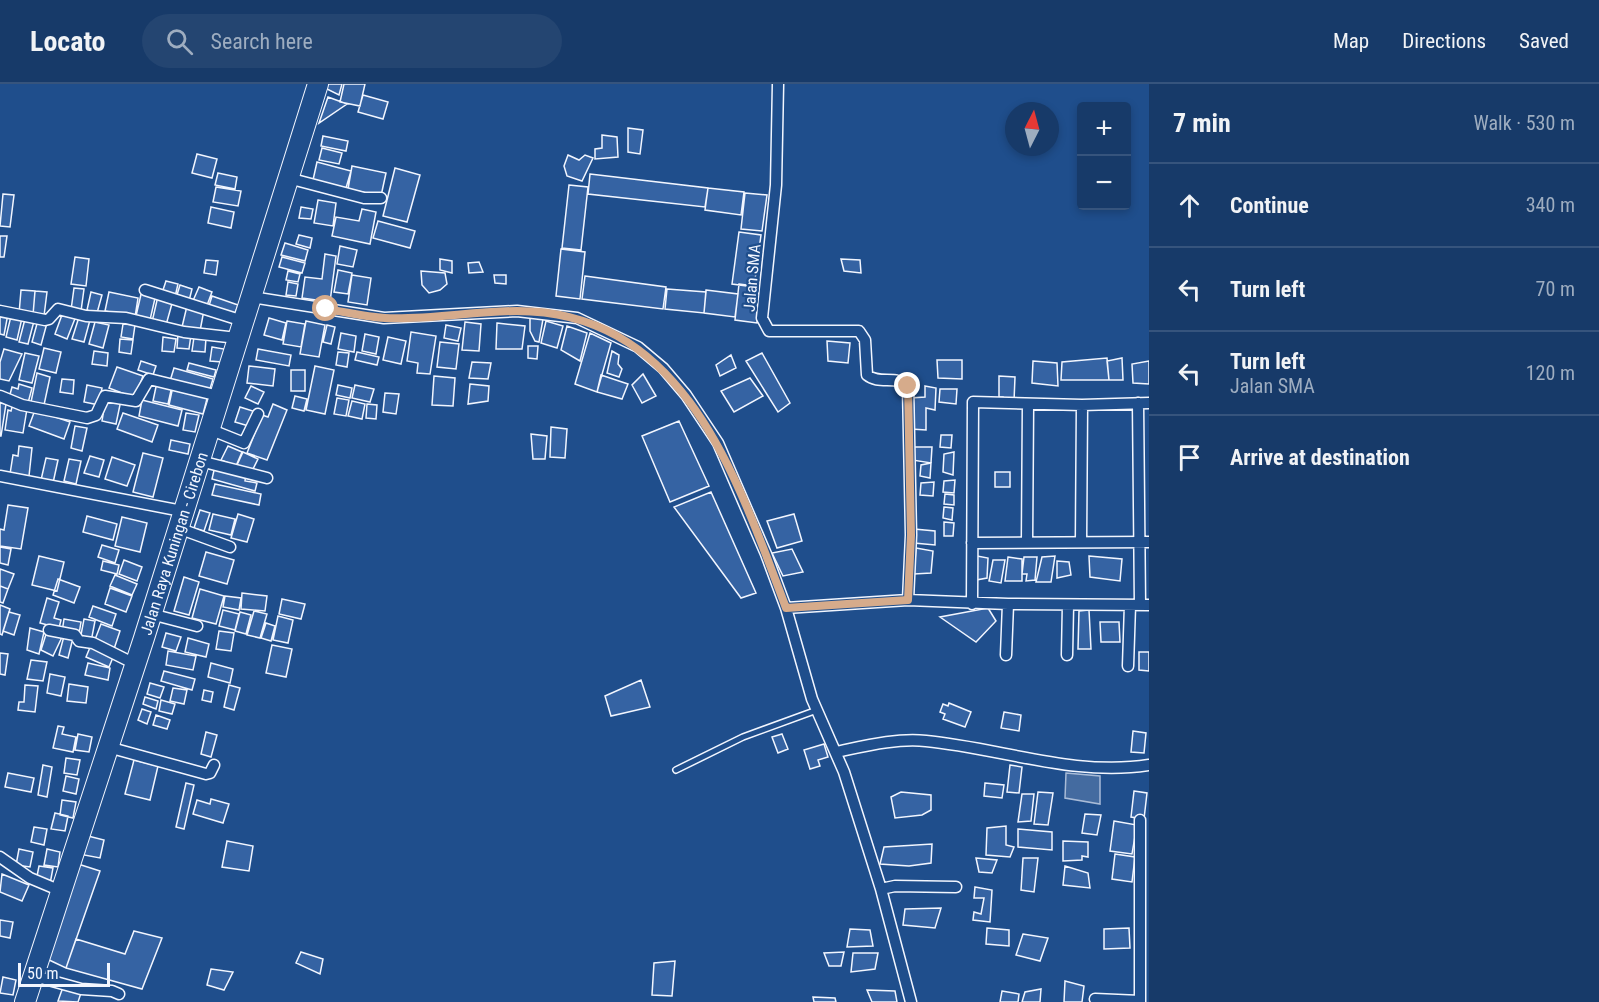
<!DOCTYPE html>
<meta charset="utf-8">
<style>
:root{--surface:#173a69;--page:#244571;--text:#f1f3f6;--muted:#9eadc0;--line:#36547d}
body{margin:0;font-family:"Roboto Condensed",sans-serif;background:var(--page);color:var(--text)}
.controls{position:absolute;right:18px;top:18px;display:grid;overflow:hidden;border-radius:6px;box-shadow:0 3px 9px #0003}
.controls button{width:54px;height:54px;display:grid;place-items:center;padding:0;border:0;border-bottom:2px solid var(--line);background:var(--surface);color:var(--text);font:30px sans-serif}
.compass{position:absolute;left:1005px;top:18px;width:54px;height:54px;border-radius:50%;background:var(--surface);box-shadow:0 3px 9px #0003;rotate:6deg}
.scale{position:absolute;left:18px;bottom:15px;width:92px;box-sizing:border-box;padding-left:6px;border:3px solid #f2f6ff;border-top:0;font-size:16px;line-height:21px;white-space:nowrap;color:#f2f6ff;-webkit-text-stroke:4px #1f4e8c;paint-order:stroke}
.stop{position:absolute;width:18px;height:18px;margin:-14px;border:4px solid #d6ab8b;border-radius:50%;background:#fff}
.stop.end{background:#d6ab8b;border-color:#fff;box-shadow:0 2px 6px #0008}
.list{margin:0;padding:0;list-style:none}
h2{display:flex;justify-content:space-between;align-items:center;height:78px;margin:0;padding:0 24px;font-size:26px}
h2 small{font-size:20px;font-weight:400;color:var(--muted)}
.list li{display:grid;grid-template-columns:39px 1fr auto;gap:18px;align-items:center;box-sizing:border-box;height:84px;padding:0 24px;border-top:2px solid var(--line)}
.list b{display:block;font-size:22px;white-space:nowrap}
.list p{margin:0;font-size:20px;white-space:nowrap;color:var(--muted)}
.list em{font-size:20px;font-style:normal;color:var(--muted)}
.icon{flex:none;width:33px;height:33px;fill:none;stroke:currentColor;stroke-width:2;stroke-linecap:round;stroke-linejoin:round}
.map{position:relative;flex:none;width:1149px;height:918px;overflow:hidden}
header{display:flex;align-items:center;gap:36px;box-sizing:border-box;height:84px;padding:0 30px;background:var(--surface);border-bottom:2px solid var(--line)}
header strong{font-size:28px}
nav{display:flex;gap:33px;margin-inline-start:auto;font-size:21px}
.search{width:420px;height:54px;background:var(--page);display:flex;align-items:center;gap:15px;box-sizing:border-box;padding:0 21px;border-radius:33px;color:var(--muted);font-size:22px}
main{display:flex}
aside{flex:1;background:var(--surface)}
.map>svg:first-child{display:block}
.water{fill:#446ba0;stroke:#a8bbd7;stroke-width:1.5}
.building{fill:#3563a3;stroke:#f2f6ff;stroke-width:1.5}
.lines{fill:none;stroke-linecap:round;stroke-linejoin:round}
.lane-casing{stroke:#f2f6ff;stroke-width:8}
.street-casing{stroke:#f2f6ff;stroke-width:13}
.highway-casing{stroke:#f2f6ff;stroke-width:22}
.lane{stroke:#1f4e8c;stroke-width:5}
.street{stroke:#1f4e8c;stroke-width:10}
.highway{stroke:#1f4e8c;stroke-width:20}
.route{stroke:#d6ab8b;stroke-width:8}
.labels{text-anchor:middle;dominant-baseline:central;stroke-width:4.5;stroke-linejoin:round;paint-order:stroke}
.street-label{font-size:16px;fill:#f2f6ff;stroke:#1f4e8c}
</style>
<header>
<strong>Locato</strong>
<div class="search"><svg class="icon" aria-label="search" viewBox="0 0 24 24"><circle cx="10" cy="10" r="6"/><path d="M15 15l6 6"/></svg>Search here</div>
<nav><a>Map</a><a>Directions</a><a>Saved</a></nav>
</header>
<main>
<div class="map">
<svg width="1149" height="918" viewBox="0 0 1149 918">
<rect width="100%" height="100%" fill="#1f4e8c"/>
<path class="water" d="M1066,689L1100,692V720L1065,714Z"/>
<path class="building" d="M325,0H342L339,11L325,4Z
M344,0H365L360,22L340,18Z
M363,11L388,18L383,35L358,28Z
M328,13L347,20L319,39Z
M628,44L643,46L640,70L628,68Z
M602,51L617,53L618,73L595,75V65L602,64Z
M323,52L348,57L346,67L321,62Z
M322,64L342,69L339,80L319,76Z
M197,70L217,75L212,94L192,89Z
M568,71L579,76L585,71L593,74L582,97L567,92L564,82Z
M317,78L351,87L346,104L313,96Z
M352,82L386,89L381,112L348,105Z
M395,84L420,91L407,138L383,132Z
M218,89L237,93L235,105L215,101Z
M590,90L708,104L705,123L588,110Z
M569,101L588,103L581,166L562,164Z
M216,103L241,107L238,122L213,118Z
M708,104L744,108L741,131L705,126Z
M745,109L767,111L762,147L741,145Z
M3,110L14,111L10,143L0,142Z
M318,116L336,119L333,142L314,139Z
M211,123L234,128L231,144L208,139Z
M301,123L313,125L311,135L299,134Z
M362,125L376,128L370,160L332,152L336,133L359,137Z
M378,137L415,147L410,164L373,154Z
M739,148L761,151L754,203L732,200Z
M299,151L312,154L310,164L296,160Z
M0,152H7L4,173H0Z
M285,159L308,166L305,177L281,171Z
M340,162L357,166L353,183L337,180Z
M561,165L585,168L580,215L556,212Z
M325,170L336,172L330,218L302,214L305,193L322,195Z
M75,173L89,175L86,202L71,200Z
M282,173L305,179L302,189L279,183Z
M440,175L452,177V189L440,186Z
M841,175L860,176L861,189L844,187Z
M206,176L218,177L216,191L204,189Z
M479,178L483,188L469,189L468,179Z
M338,186L352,189L348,210L334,208Z
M288,187L300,190L298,198L286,196Z
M421,187L445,189L447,200L440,206L429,209L422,201Z
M352,191L371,194L367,221L348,218Z
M494,191H506V200L495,199Z
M585,192L666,203L663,225L582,215Z
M166,197L178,200L175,213L162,209Z
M288,198L298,200L296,212L286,211Z
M739,200L761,203L757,239L735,236Z
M180,201L192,205L189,217L176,214Z
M199,203L212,208L206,224L192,219Z
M74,204L84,205L81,227L71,226Z
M667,205L706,208L704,229L665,225Z
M21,206L35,207L33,231L19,230Z
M142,206L156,210L150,236L136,232Z
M706,206L738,210L735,233L704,229Z
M35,207L47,208L44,232L33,231Z
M91,208L102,211L97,229L87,226Z
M109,208L138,214L135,233L105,227Z
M158,212L173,216L166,241L152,238Z
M212,212L238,221L233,234L208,225Z
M187,222L204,226L200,247L182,243Z
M63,228L76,232L67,255L55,250Z
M0,229L8,230L4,251L0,250Z
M11,232L22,234L17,256L6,253Z
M79,233L90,236L84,258L72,255Z
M530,233L543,235L539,258L535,257L530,247Z
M269,234L286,239L282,256L264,251Z
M25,235L34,237L28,260L19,258Z
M38,236L47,239L41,261L32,258Z
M287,237L305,240L301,263L283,260Z
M306,237L325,241L319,273L300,270Z
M546,237L563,242L557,264L541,259Z
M95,238L109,241L103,264L89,260Z
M465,238L481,240L479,267L462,266Z
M497,239L525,242L522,265H496Z
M123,240L135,241L133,255L121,253Z
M327,241L335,243L331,260L323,258Z
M446,241L461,244L458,257L444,254Z
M567,242L587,249L580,277L561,266Z
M411,248L436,252L430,290L417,289L418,279L407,277Z
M341,249L356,252L354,268L338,265Z
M590,249L611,259L597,308L575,300Z
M178,250L191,251L189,265L177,264Z
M365,250L379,253L376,270L362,267Z
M163,253L176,255L174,268L162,267Z
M194,253L206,254L205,268L192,267Z
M388,253L406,257L401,280L383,276Z
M120,255L133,256L131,270L119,268Z
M827,257L850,259L848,279L828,277Z
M440,258L459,260L456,285L437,283Z
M528,262H538L537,275L528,274Z
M212,263L224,265L222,278L210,277Z
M44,264L61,268L56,289L39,285Z
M4,265L22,270L9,297L0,295V278Z
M258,265L291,271L289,282L256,276Z
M94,267L108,269L107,282L92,280Z
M612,267L619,271L618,280L622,285L619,293L607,289Z
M338,268L349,269L347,283L336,281Z
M357,268L379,273L377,281L355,276Z
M25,269L39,272L32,299L19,296Z
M762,269L790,319L778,328L746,277Z
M731,271L736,284L720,292L716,281Z
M1107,274L1109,296H1061L1062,278Z
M1122,274L1123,296H1109L1107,277Z
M937,276H962V295L938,294Z
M141,277L156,282L153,291L138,286Z
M1033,277L1057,279L1058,302L1032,299Z
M1149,277V300L1133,299L1132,280Z
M472,278L491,279L488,295L469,294Z
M189,279L216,286L214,293L187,286Z
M249,282L275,285L273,302L247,299Z
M315,282L334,286L325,330L306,326Z
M117,283L143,292L135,314L109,304Z
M174,284L213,295L209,308L170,297Z
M291,286H305V307H291Z
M37,289L50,293L44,321L31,318Z
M643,290L656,312L642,319L632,301Z
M601,291L628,300L622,315L597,308Z
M434,292L455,294L453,322L432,321Z
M999,292L1015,293L1014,317L1003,316V313H999Z
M750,294L763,312L734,328L721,307Z
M62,295L74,296L73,310L60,308Z
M157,298L172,302L168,320L153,317Z
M19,300L32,304L28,319L9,314L12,303L18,305Z
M470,300L489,302L488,317L468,320Z
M87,301L102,304L99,321L84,318Z
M338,301L352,304L350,314L336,311Z
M355,301L374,305L370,318L352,314Z
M173,302L208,311L203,330L169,321Z
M251,302L264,308L258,320L245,314Z
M925,302L936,304L935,326L926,324V346L911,345L910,314L925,313Z
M940,305H957L956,320L939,318Z
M385,309L399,310L396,330L383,328Z
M295,312L307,315L304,327L292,324Z
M106,313L121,316L116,340L102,337Z
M337,314L349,316L346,332L334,330Z
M142,316L182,326L178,342L139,332Z
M352,317L365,320L362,335L348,332Z
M0,319L6,320L1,352H0Z
M273,320L287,326L267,376L247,369L262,331L268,333Z
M367,320L377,321L376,335L366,334Z
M12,323L27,325L23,349L5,346L8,326L11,327Z
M240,323L256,328L252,343L235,338Z
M35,326L70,338L64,355L29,342Z
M123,329L158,341L152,358L117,345Z
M186,329L199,331L195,348L183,346Z
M679,337L709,402L670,418L642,352Z
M75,342L87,344L82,367L71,364Z
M551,343L567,345L565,374L550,373Z
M531,350L547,352L545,375H533Z
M941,351H952L951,364L940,363Z
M171,356L190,360L188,370L169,366Z
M19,362L32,364L29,392L10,390L13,371L18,372Z
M228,362L242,368L236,382L221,376Z
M914,363H932L931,379L912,376Z
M243,368L258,375L251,389L236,383Z
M954,368L953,391L943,388L944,370Z
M143,369L163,374L153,413L133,408Z
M90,372L104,376L99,393L84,389Z
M112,373L135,381L127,402L105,395Z
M46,374L58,376L53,399L41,396Z
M69,375L81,377L76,400L64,397Z
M931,379L930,394L920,392L921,381Z
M215,382L246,389L245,397L257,399L255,407L212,395Z
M995,388H1010V403H995Z
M955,396L954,409L943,408L944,397Z
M934,398L933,412L920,411L921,399Z
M215,400L261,410L259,421L212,411Z
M711,408L756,509L741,514L674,423Z
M945,410L954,411V421L944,420Z
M8,421L28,424L21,465L0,462V445L4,446Z
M944,423L953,424L952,436L943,434Z
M200,426L210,429L204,447L194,444Z
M213,430L235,435L231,451L209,446Z
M238,430L254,435L247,458L231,454Z
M794,430L802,457L777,464L767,437Z
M87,432L117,440L113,456L83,448Z
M122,433L147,439L140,468L115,462Z
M944,438L954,439L953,452H944Z
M914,445L935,447V461L914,459Z
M102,461L119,466L115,479L98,473Z
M0,463L11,465L8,481L0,479Z
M916,464L933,467L931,489L914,490Z
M792,465L803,488L783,492L772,469Z
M206,468L234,476L227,500L199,492Z
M39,472L64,478L57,507L32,501Z
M977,472L988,474L987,494L976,496Z
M1055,472L1051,498H1036L1042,473Z
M1089,472L1122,475L1120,497L1090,493Z
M1008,473L1022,475V497H1005Z
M1024,473H1037L1035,496L1026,497L1027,490H1022Z
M124,476L142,483L137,497L119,490Z
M993,476H1005L1001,499L989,497Z
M103,477L119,481L117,490L101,486Z
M1057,477L1069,478L1071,491L1057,494Z
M0,485L14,490L8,505L0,502Z
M115,491L137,500L132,511L110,502Z
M184,493L199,498L189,531L174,527Z
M58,495L80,503L74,519L53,511Z
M0,502L8,505L3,519L0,518Z
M110,504L132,512L126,528L105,520Z
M200,505L224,512L216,540L192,534Z
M242,509L267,512L265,527L241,525Z
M225,512L241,514L239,526L223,523Z
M47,514L59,518L54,534L61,536L59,544L40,539Z
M282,515L305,520L301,535L279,530Z
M0,521L10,525L2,551L0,550Z
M93,522L116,530L112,542L89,533Z
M988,524L996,537L976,558L940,533Z
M223,526L239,530L235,546L219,542Z
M1089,526L1091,565H1078L1079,527Z
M254,527L267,530L260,554L247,551Z
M9,528L20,531L14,551L3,547Z
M240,528L251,531L246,550L235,547Z
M278,532L293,536L288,559L273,556Z
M64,535L81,538L79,550L62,548Z
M84,535L95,537L91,558L80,556Z
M1100,538H1119L1120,558H1101Z
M266,539L275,542L271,557L261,554Z
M101,540L120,547L114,565L94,558Z
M30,544L44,548L39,570L27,566Z
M47,547L63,551L53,572L41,566Z
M219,547L234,549L231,567L216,565Z
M166,549L181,553L176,567L162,563Z
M64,552L73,554L68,574L59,571Z
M188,554L209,560L206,573L185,568Z
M91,561L114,571L109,583L86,573Z
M272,561L292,565L286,593L266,589Z
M168,567L196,572L193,586L166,581Z
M1139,568H1149V587L1139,586Z
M0,569L8,570L5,591L0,590Z
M31,576L47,578L43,597L27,595Z
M88,579L110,584L108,596L85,591Z
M211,579L233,585L230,599L208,593Z
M164,587L195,595L192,606L161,597Z
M50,590L65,593L61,612L47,609Z
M641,596L650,623L611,632L605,612Z
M150,599L164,603L160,614L147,610Z
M69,600L88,603L86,619L67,617Z
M25,601L38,602L35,628L18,626L19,618H24Z
M229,601L240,604L234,626L224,623Z
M173,604L187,606L184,620L170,617Z
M204,606L213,608L211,618L202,616Z
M145,613L158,617L156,625L143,620Z
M161,616L175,620L172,630L159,627Z
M949,619L971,628L965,643L943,635L945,630L940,628L943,620L948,622Z
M142,625L151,628L147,640L138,636Z
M1004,628L1021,631L1019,647L1001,644Z
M156,631L170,636L167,645L153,641Z
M58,642L64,643L62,650L76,653L73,668L53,664Z
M1133,647L1146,649L1144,669L1131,668Z
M206,648L217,651L211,673L201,670Z
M78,650L92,653L89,668L75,666Z
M782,650L788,665L778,669L772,653Z
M824,660L828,673L818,676L820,682L810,685L804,666Z
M66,674L80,676L77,691L64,689Z
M134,676L158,682L150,716L125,710Z
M43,681L52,683L47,713L38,711Z
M1010,681L1022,683L1019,709L1007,708Z
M8,689L34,694L31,708L5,703Z
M66,692L79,695L76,710L63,707Z
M186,699L194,701L184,745L176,743Z
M985,699L1004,701L1002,714L984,712Z
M1134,707L1147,709L1144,735L1131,733Z
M901,708L931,711V726L922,731L895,734L891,713Z
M1038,708L1053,709L1048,741L1034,740Z
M1022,710H1034L1031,737L1018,738Z
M211,715L229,720L223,739L193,730L197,716L210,720Z
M62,716L76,718L73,734L60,731Z
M55,729L68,732L65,747L51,745Z
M1085,730L1101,731L1097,751L1082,749Z
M1114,737L1137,741L1132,770L1110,767Z
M1006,742V761L1014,763L1010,773L986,771L987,744Z
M34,743L47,745L44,761L31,758Z
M1018,745L1052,748V766L1018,763Z
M88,752L104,756L100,774L84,771Z
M227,757L253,762L249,787L222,783Z
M1063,757L1088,758V773L1082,772V776L1063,777Z
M932,760L931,779L909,782L880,780L884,763Z
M19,765L33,768L30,783L16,781Z
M47,765L60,768L58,783L44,781Z
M1115,770L1135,773L1132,798L1112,795Z
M976,774L997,776L992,789L979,788Z
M1023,774H1038L1034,808L1021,806Z
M75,779L100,787L66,884L45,874Z
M39,782L53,784L50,800L36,797Z
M1065,782L1088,789L1090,804L1063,801Z
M2,790L29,801L22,817L0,808Z
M975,803L992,806L990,838L973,836L974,828L981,830L984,814H974Z
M941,824L935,844L903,841L905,825Z
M0,836L13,838L10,854L0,852Z
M987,844L1009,846V862L986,860Z
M1129,844L1130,864L1104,865V845Z
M850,845L870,846L873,862L847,863Z
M134,847L162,854L142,905L66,884L76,855L125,870Z
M1023,850L1048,854L1040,877L1016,871Z
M301,868L323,875L320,890L296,879Z
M844,868L841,882H829L824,869Z
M853,869H878L875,885L851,888Z
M675,877L672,912L652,911L654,879Z
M211,885L233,888L224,906L207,901Z
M3,893L16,896L13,911L0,909Z
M1065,897L1084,902L1082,918H1064Z
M63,903L81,909L78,918L58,917Z
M1041,905L1040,918H1022L1025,908Z
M867,906L895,907L897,918H872Z
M1002,907L1019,910L1018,918H1000Z
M813,913L835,914L836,918H814Z"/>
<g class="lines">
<g class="lane-casing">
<path id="lane" d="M676,686L743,653L817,626"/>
</g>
<g class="street-casing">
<path id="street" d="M778,0L776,101L762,234L769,247H859L865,256L867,291C879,301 896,291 908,302L911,451L908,516
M288,94L364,114H381
M145,206L243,237
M252,213L384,234L517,227L577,234L638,263L663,284L686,311L718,359L766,470L786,524L812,615L844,688L881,805L911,918
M0,227L45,236L49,235L58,225L86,232L126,234L184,248L237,254
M0,312L22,321L87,334L96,331L105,312L136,317L149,295L219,312
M1138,319L1140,521
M209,345L244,359L258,330
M200,377L267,394
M0,392L182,427
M178,444L230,463
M1027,458L1028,321
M1081,458L1082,321
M972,459L1149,458
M972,520L973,318L1082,321L1149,319
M786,524L908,516L1008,520L1149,521
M151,530L197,542
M49,546L75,551L79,557L93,559L135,580
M1006,571L1008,520
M1067,571L1068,521
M1128,582L1130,521
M108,663L206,690L210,689L214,681
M836,668C865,662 896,654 926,657C1000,664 1075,693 1149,681
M0,773L30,794L61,807
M881,805L895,802L956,803
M34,892L81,905L112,907L119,910
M1095,915L1140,917
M1140,918V736"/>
</g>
<g class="highway-casing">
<g id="highway">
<path id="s1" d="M25,918L144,554L318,0"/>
</g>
</g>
<use href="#lane" class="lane"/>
<use href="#street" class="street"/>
<use href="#highway" class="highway"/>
</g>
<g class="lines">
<path class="route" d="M326,225C346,228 365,233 385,234C429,236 473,227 517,227C684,227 737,394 786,524L908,516L911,451L908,302"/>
</g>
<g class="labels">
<g class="street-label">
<text transform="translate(752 194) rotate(-85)">Jalan SMA</text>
<text stroke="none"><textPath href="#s1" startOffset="482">Jalan Raya Kuningan - Cirebon</textPath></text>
</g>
</g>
</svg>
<div class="controls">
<button>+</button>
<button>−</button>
</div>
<svg class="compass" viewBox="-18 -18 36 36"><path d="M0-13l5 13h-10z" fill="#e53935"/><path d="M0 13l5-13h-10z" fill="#9eadc0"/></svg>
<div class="scale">50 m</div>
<div class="stop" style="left:326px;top:225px"></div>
<div class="stop end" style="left:908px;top:302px"></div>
</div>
<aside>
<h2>7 min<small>Walk · 530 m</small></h2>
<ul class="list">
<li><svg class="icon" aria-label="ahead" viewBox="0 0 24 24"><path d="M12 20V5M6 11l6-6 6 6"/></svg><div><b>Continue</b></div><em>340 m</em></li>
<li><svg class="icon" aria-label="left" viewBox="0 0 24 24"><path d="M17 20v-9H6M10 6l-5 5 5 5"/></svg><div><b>Turn left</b></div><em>70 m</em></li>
<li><svg class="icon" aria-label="left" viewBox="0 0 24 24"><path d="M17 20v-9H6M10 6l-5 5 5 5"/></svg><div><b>Turn left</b><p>Jalan SMA</p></div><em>120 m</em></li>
<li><svg class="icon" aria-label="arrive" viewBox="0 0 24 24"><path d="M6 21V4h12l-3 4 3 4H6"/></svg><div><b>Arrive at destination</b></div></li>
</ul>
</aside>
</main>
